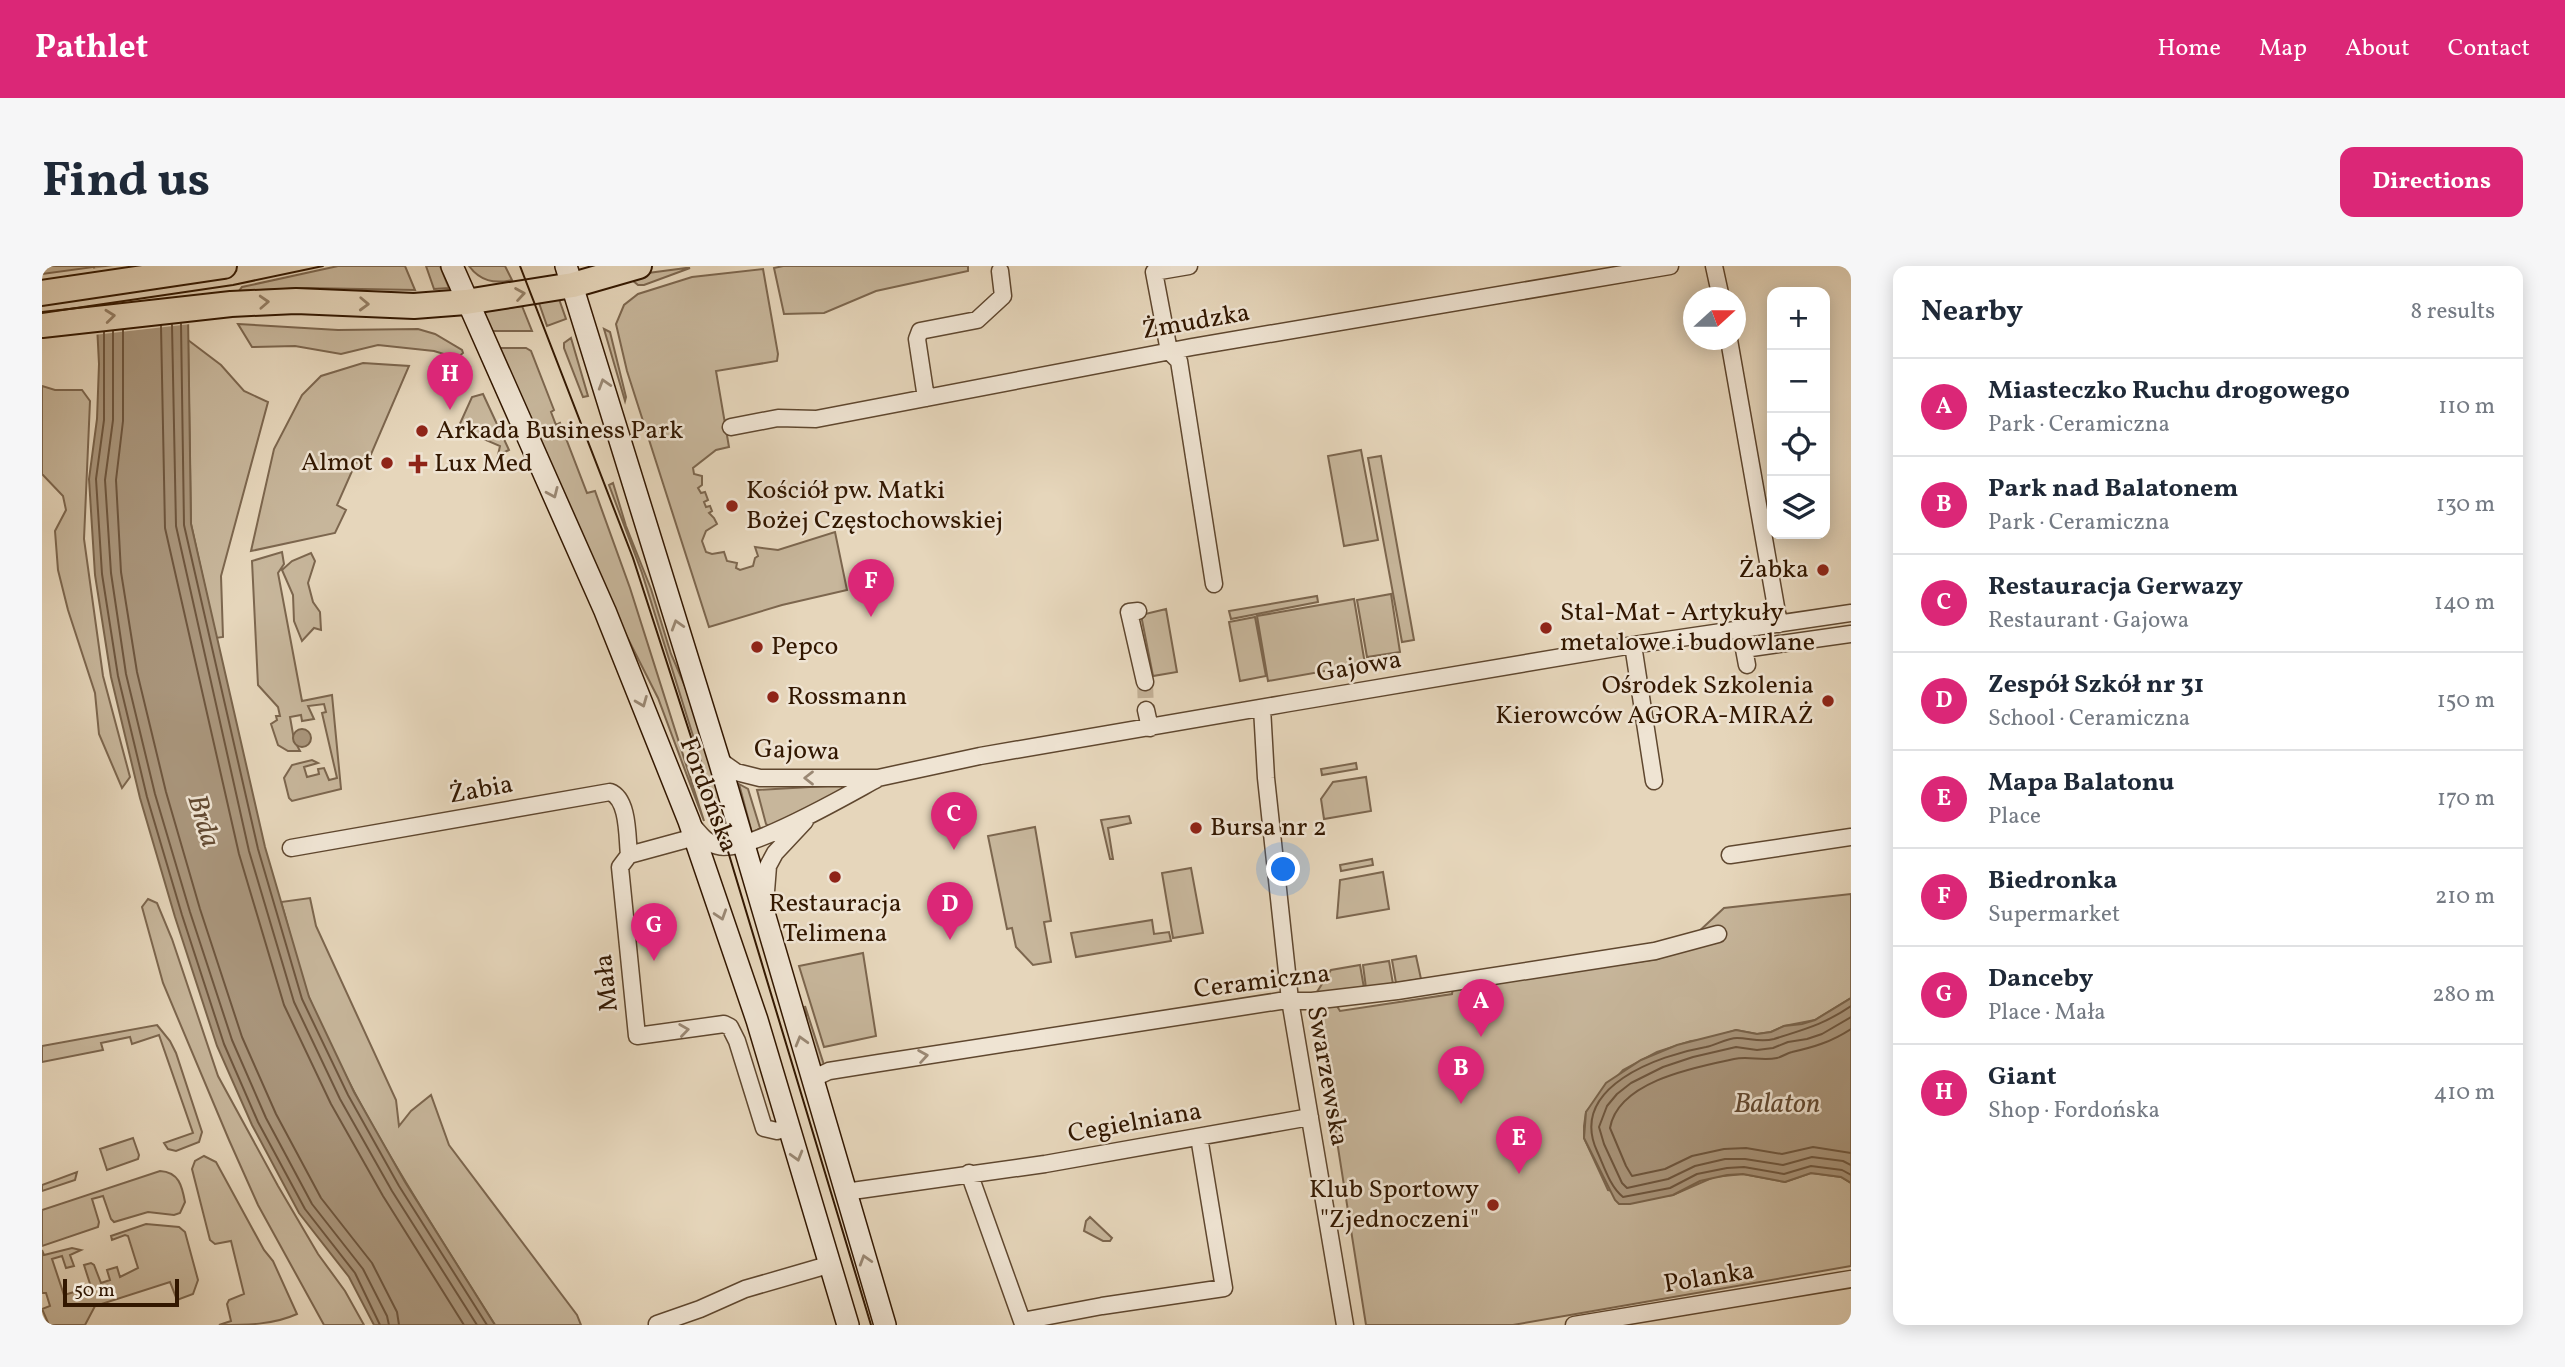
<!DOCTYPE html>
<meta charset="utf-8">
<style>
:root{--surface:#fff;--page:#f6f6f7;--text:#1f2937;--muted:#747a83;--line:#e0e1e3;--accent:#db2777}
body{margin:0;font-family:Vollkorn,serif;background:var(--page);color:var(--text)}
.controls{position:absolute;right:21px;top:21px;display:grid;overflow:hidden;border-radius:14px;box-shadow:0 4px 18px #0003}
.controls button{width:63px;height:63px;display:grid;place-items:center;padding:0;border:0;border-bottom:2px solid var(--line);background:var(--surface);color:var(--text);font:35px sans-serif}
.compass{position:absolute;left:1641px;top:21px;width:63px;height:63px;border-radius:50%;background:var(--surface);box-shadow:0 4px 18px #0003;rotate:69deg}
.scale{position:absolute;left:21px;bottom:18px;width:116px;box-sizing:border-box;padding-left:7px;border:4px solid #321700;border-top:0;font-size:19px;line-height:24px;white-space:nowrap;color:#321700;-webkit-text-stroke:5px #efe4d3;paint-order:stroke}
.you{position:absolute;left:1242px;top:604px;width:24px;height:24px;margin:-18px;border:5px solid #fff;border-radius:50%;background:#1a73e8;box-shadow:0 0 0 10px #1a73e833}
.badge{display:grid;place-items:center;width:46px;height:46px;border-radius:50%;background:var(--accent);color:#fff;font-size:23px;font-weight:700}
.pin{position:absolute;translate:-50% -58px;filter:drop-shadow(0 2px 4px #0008)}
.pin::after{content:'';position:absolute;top:37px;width:24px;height:21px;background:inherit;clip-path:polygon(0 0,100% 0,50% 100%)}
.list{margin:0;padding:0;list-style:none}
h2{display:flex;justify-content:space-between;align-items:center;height:91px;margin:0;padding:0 28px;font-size:30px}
h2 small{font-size:23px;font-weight:400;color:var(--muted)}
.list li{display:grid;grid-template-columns:46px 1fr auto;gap:21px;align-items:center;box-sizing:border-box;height:98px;padding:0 28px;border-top:2px solid var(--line)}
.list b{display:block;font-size:26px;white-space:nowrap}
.list p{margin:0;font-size:23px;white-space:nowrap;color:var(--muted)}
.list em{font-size:23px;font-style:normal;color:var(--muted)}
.icon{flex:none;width:38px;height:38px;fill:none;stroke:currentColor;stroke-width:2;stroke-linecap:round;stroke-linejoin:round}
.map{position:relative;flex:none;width:1809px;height:1059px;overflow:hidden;border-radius:14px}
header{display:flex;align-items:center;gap:42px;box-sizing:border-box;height:98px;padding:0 35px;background:var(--accent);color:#fff}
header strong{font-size:33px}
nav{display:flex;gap:38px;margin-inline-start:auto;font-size:24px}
.intro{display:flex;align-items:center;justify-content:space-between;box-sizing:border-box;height:168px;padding:0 42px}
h1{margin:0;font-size:49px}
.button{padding:18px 32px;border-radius:14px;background:var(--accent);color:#fff;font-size:24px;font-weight:700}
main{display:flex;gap:42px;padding:0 42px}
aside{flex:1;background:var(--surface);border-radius:14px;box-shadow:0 4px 18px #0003}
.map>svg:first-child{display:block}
.green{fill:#c7b69b;stroke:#7c664e;stroke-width:2}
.water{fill:#a9957b;stroke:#79634a;stroke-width:2}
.pier{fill:#e6d6bb}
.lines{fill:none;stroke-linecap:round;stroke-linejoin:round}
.shore{stroke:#6e563e;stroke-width:2}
.minor-tunnel{stroke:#c2b096;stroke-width:16;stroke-dasharray:16 8;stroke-linecap:butt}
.minor-casing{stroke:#5f472f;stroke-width:19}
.secondary-casing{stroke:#321700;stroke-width:24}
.primary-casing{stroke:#321700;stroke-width:28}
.minor{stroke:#efe4d3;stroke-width:16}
.secondary{stroke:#efe4d3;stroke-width:21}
.primary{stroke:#e6d6bb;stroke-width:24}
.tram{stroke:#321700;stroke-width:2}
.oneway{stroke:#958067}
.oneway2{stroke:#9a8874}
.poi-dot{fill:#8f2418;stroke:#efe4d3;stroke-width:2.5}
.labels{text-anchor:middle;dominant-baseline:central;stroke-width:5;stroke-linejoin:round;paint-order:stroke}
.street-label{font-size:26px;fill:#321700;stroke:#efe4d3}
.poi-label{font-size:26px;fill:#321700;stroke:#efe4d3;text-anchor:start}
.water-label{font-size:28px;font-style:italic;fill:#624931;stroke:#efe4d3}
</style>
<header>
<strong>Pathlet</strong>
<nav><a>Home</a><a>Map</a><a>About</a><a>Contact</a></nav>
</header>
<div class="intro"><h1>Find us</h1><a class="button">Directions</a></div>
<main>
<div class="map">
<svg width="1809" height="1059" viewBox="0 0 1809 1059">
<rect width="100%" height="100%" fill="#e6d6bb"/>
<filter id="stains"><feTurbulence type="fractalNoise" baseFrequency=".00286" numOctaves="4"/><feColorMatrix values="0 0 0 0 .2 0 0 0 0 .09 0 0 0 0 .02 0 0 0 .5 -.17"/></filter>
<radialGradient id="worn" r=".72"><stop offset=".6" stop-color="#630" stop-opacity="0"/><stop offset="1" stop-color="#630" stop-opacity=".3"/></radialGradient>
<path class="green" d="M0,0H52V1L0,8Z
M296,0H363L373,24L265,22L197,25L200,21Z
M384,0H398L407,22L392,23Z
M427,0H463L470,14C452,18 438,15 427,0Z
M741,0H926V5L834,25L782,47L742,48L732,2Z
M644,2H648L602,19H596L590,14L606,7Z
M721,3L736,88L735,95L674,105L687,181L674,184L651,202L652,208L660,210V219L656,222L659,227L663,226L666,234L662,236L664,241L668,240L670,245L667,247L672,252L675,258L664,265L660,275L664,286L670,288L682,286L685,295L695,297L694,302L698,304L711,300L713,292L716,290L713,281L736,284L793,266L805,324L740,339L667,361L585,105L574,58L582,39L596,28L650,11Z
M517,33L524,53L505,60L497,37Z
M480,40L490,65H448L440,46Z
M196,58L296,64L376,63L393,68L420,84L421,87L415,92L392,85L336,79L299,88L253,80L210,81Z
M562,63L568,66L584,131L583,135Z
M529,72L546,130L541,131L522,82V77Z
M146,74L179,99L202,125L226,136L179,310L181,371L174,372L149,258Z
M456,82H484L489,85L512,144L509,146L514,159L518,157L545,227L553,225L588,322L662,555L616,432L578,357Z
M321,97L367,100L324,200L314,196L295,239L304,244L293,267L209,285L232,183L260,129L279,110Z
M0,120L13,124H40L48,135L42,273L61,410L88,511L80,522L57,468L53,427L26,344L16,304L13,265L24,244L21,230L0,208Z
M441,128L467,184L456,189L458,180L416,162L430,131Z
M1319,184L1336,274L1302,280L1286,190Z
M1339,190L1372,374L1360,376L1326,192Z
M571,217L584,260L609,323L629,388L651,439L689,570L684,575L600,307L567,219Z
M240,286L242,298L236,307L260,435L290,429L299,523L250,535L247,532L242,512L250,499L270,494L276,497L262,501L265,511L277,508L276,503L282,502L287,514L295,512L280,447L284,446L282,438L266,440L272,453L260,455L259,449L248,451L252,474L258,485H246L236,479L229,458L235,454L234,450H238L236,441L216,419L210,295Z
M269,287L273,295L266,317L271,336L278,346L279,364L272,362L260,375L252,355L251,329L240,304L250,295Z
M1349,328L1358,386L1325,391L1315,334Z
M1275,330L1276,336L1189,353L1187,345Z
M1312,333L1323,398L1226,415L1215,350Z
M1124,343L1135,406L1111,410L1099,349Z
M1213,351L1224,410L1198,415L1187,356Z
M1314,497L1315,503L1280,509L1279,503Z
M1324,511L1329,545L1282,553L1279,533L1291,516Z
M697,518L706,523L718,562L710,567Z
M821,518L727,560L724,558L715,524Z
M1087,550L1089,557L1066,562L1071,593H1068L1059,554Z
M993,561L1009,655L1002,656L1009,696L991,699L974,681L970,662L965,663L946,570Z
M1330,593L1331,599L1299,605L1298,599Z
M1149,602L1161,667L1131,672L1120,607Z
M1341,606L1347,643L1295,652L1298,614Z
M1809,628V732L1773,754L1742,760L1729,766L1715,768L1694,764L1662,774L1649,775L1615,786L1581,804L1544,846L1542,860V872L1566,924L1608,932L1631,929L1672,911L1701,908L1743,916L1769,907L1799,911L1809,917V1000L1471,1059H1324L1274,742L1293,737L1298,745L1410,728L1411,722L1616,693L1653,669L1682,642Z
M268,632L274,660L354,834L357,860L369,845L389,829L407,879L535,1049L539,1059H453C387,954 317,849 268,734C255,703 249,668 239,636Z
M106,633L115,637L130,673L176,810L236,920L276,988L303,1025L322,1059H282L216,939L187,874L121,717L100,641Z
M1110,654L1112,668L1127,666L1129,675L1034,691L1029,667Z
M821,687L834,770L782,781L757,700Z
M1374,690L1379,713L1354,717L1350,694Z
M1347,695L1351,718L1324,722L1321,699Z
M1318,699L1322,722L1273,729L1289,704Z
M763,740L783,802L776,801L766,770Z
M115,759L128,775L134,787L160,866L157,876L134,885L126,883L122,877L151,867L117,769L90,778L88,771L59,777L61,784L0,796V780Z
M91,872L97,889L96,893L65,904L58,883Z
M162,890L174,896L222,984L231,995L255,1048C231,1059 204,1059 177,1059L189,1055L185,1038L187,1034L202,1028L189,975L173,978L168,974L150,903L153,895Z
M118,905C137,906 140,920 143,936L138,947L132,949L106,946L72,956L69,953L61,930L50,933L57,956L56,961L0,980V944Z
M35,906L33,914L0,925V919Z
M1048,951L1070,972L1068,975H1061L1042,965L1044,955Z
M104,958L137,961L143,966L156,1014L151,1028L135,1034L128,1016L53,1040L43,1059H7L0,1043L8,1040L4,1027H0V984L2,989L30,982L39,984L28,989L32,1000L24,1002L20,990L10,993L22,1029L49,1021L42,999L49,997L52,999L59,1017L68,1014L65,1004L75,1001L78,1011L96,1002L86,970L83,969L70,974L69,970Z"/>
<path class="water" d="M52,0H152L146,48L149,258L223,581L267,731L312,826L363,916L453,1059H332L307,1011L257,947L210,859L175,780L133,651L98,532L69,411L53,309L47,213L55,153L57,98Z
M251 472a9 9 0 1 1 18 0a9 9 0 1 1-18 0Z
M1809,732V917L1799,911L1769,907L1743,916L1701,908L1685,909L1658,915L1631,929L1588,938H1577L1573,934L1542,872L1544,846L1564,817L1599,794L1635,779L1694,764L1715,768L1729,766L1742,760L1760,758L1773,754Z"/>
<path class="pier" d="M71,0H156L149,58L52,69L49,3Z"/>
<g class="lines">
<path class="shore" d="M139,58L142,259L216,583L260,733L306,829L357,920L445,1059
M130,59L134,260L207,585L252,736L298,833L350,925L435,1059
M119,60L123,262L197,588L242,739L289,838L341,930L422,1059
M81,64V155L74,214L79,306L95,406L124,526L158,643L200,771L234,848L279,932L330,997L355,1046L357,1059
M71,65V154L63,214L69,307L84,408L113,528L148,646L190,774L224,852L270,938L321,1003L345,1050L347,1059
M62,66V154L54,213L60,308L76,410L105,531L140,649L182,778L216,856L263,943L313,1007L338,1059
M1809,740C1781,759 1763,763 1732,773C1718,777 1708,772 1695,772C1685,772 1674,779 1664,781C1617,789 1526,821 1555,885C1562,900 1568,921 1581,931L1628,922L1655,908L1685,902L1702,901L1742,908L1769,900L1800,904L1809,909
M1809,751L1780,768L1765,773L1746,776L1731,782L1715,784L1694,781L1651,791L1621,801L1589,817L1575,828L1565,840L1557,861L1562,878L1580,917L1585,922L1626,913L1653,900L1683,893H1703L1741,899L1770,891L1801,895L1809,899
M1809,763C1789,776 1772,781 1750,786C1745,787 1740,791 1735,792C1720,795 1706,790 1692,793C1654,801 1576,815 1568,862L1584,900L1590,910L1623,903L1650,890L1682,883L1704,882L1740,888L1771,881L1809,887"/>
<path class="minor-tunnel" d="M1103,416L1104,444"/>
<g class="minor-casing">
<path id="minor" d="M1147,0L1112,6L1127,85L1137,95L1172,318
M1672,0L1679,32
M1687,74L1737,358
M884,132L875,73L878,65L935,54L961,30L958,5
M689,161L736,152L774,153L1150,81L1628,0
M1096,345L1087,346L1103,416
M1591,379L1612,515
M1705,399L1702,383L1809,368
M1220,442L1224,512L1248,734L1303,1059
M1104,444L1108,462
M677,494L694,506L718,512H836L938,490L1247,437L1591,379L1809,347
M651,560C658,568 664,577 676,580C703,589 807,528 835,513
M653,571L587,589L578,601L595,770L682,758L688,761L695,775L722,862L735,865L746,861
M249,582L568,526C587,533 585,572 587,589
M1688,589L1809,571
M723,638L726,600L733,587L763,555
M770,813L787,805L837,797L1238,735H1270L1355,725L1613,685L1676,668
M927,907L980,1055L1060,1040L1182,1022L1157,871
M803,926L1003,898L1268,851
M615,1058L658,1043L703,1023L786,999
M1532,1059L1809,1013"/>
</g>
<g class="secondary-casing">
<path id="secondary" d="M410,0L563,345L647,555L715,754L806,1059
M524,0L677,494L843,1059"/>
</g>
<g class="primary-casing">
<path id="primary" d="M0,27L182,0
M0,59L189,38L254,35L372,40L424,36L531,19L597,0"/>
</g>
<use href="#minor" class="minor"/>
<use href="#secondary" class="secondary"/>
<use href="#primary" class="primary"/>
<path class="tram" d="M478,0L591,292L685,582L829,1059
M0,47L191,19L281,0"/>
</g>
<defs><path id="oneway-chevron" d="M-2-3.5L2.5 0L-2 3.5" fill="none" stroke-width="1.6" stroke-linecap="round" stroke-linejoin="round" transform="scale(1.75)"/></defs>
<g class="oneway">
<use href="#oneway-chevron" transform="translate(478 28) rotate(-9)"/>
<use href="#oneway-chevron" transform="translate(222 36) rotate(-3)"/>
<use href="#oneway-chevron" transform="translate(322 38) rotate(2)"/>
<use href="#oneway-chevron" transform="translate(68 50) rotate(-6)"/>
</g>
<g class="oneway2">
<use href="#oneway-chevron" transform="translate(562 118) rotate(-107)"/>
<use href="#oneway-chevron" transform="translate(511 227) rotate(66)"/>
<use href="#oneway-chevron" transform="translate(635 359) rotate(-107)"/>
<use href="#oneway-chevron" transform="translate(600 436) rotate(68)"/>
<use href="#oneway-chevron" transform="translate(767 512) rotate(-180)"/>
<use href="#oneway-chevron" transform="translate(679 649) rotate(72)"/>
<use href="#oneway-chevron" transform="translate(642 764) rotate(-8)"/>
<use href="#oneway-chevron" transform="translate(759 775) rotate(-106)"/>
<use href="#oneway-chevron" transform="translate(881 790) rotate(-9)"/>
<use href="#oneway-chevron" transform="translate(755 890) rotate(74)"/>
<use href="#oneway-chevron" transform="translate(823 994) rotate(-107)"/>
</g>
<g class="poi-dot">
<circle cx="380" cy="165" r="7"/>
<circle cx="345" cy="197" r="7"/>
<path d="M372.5 187.5h7v7h7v7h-7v7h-7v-7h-7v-7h7z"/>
<circle cx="690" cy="240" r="7"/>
<circle cx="1781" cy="304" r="7"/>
<circle cx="1504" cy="362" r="7"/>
<circle cx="715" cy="381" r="7"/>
<circle cx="731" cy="431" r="7"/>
<circle cx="1786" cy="435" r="7"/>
<circle cx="1154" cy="562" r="7"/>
<circle cx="793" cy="611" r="7"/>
<circle cx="1451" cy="939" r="7"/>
</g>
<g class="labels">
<g class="street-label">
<text transform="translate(1154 56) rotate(-10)">Żmudzka</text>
<text transform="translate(1317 401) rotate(-10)">Gajowa</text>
<text transform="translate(755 485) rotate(2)">Gajowa</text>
<text transform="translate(439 524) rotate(-10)">Żabia</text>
<text transform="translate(666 529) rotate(69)">Fordońska</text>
<text transform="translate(1220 716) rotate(-7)">Ceramiczna</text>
<text transform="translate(565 717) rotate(-96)">Mała</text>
<text transform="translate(1285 810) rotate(80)">Swarzewska</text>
<text transform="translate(1093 857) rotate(-10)">Cegielniana</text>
<text transform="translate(1667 1012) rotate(-9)">Polanka</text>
</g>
<g class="poi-label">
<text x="394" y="165">Arkada Business Park</text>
<text x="331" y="197" text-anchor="end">Almot</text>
<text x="392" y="198">Lux Med</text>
<text x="704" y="225">Kościół pw. Matki<tspan x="704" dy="30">Bożej Częstochowskiej</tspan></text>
<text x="1767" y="304" text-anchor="end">Żabka</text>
<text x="1518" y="347">Stal-Mat - Artykuły<tspan x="1518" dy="30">metalowe i budowlane</tspan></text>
<text x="729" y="381">Pepco</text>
<text x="1772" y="420" text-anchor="end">Ośrodek Szkolenia<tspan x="1772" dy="30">Kierowców AGORA-MIRAŻ</tspan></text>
<text x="745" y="431">Rossmann</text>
<text x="1168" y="562">Bursa nr 2</text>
<text x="793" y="638" text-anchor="middle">Restauracja<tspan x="793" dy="30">Telimena</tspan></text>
<text x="1437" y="924" text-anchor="end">Klub Sportowy<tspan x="1437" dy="30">"Zjednoczeni"</tspan></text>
</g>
<g class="water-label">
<text transform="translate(161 555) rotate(73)">Brda</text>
<text x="1735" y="838">Balaton</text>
</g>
</g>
<rect width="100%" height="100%" filter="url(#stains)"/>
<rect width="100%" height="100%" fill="url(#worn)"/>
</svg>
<div class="controls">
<button>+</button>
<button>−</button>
<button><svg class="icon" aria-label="locate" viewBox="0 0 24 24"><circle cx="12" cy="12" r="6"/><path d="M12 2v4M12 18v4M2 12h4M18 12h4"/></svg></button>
<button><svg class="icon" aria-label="layers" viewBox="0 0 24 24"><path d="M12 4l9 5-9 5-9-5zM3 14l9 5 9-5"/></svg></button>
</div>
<svg class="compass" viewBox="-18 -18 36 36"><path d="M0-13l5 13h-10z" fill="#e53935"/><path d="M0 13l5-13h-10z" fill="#747a83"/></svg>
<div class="scale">50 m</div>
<div class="you"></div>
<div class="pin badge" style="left:1439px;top:771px">A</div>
<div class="pin badge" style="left:1419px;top:838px">B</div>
<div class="pin badge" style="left:912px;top:584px">C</div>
<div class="pin badge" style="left:908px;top:674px">D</div>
<div class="pin badge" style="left:1477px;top:908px">E</div>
<div class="pin badge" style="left:829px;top:351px">F</div>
<div class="pin badge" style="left:612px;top:695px">G</div>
<div class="pin badge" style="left:408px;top:144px">H</div>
</div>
<aside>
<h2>Nearby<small>8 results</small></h2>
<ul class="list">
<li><span class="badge">A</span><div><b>Miasteczko Ruchu drogowego</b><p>Park · Ceramiczna</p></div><em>110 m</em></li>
<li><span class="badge">B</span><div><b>Park nad Balatonem</b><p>Park · Ceramiczna</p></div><em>130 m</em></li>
<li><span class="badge">C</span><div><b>Restauracja Gerwazy</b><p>Restaurant · Gajowa</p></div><em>140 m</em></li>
<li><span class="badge">D</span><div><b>Zespół Szkół nr 31</b><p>School · Ceramiczna</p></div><em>150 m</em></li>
<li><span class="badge">E</span><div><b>Mapa Balatonu</b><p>Place</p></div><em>170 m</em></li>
<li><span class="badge">F</span><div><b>Biedronka</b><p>Supermarket</p></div><em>210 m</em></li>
<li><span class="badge">G</span><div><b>Danceby</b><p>Place · Mała</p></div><em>280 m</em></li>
<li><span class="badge">H</span><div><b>Giant</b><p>Shop · Fordońska</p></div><em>410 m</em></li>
</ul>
</aside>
</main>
